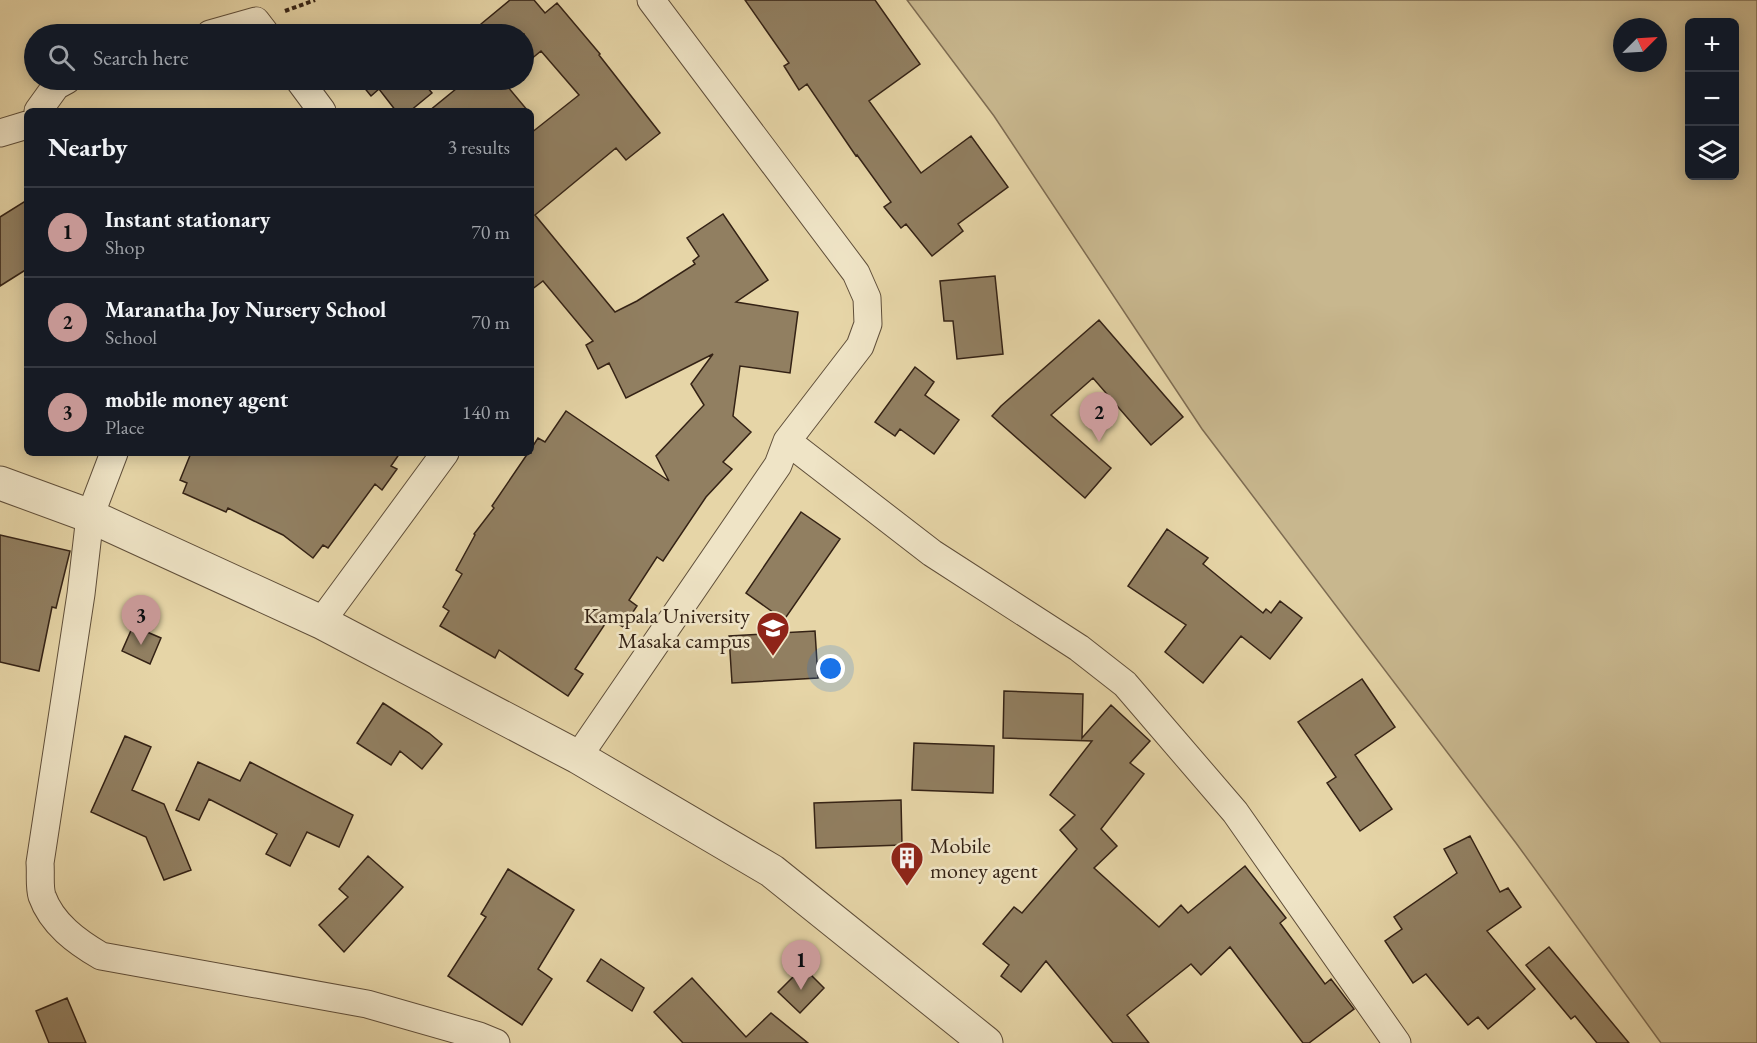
<!DOCTYPE html>
<meta charset="utf-8">
<style>
:root{--surface:#171b24;--page:#20242c;--text:#f1f3f6;--muted:#9ea1a6;--line:#363941;--accent:#c59692}
body{margin:0;font-family:"EB Garamond",serif;background:var(--page);color:var(--text)}
.controls{position:absolute;right:18px;top:18px;display:grid;overflow:hidden;border-radius:9px;box-shadow:0 3px 15px #0003}
.controls button{width:54px;height:54px;display:grid;place-items:center;padding:0;border:0;border-bottom:2px solid var(--line);background:var(--surface);color:var(--text);font:30px sans-serif}
.compass{position:absolute;left:1613px;top:18px;width:54px;height:54px;border-radius:50%;background:var(--surface);box-shadow:0 3px 15px #0003;rotate:66deg}
.you{position:absolute;left:831px;top:669px;width:21px;height:21px;margin:-15px;border:4px solid #fff;border-radius:50%;background:#1a73e8;box-shadow:0 0 0 9px #1a73e833}
.badge{display:grid;place-items:center;width:39px;height:39px;border-radius:50%;background:var(--accent);color:#111;font-size:20px;font-weight:700}
.pin{position:absolute;translate:-50% -50px;filter:drop-shadow(0 2px 3px #0008)}
.pin::after{content:'';position:absolute;top:32px;width:21px;height:18px;background:inherit;clip-path:polygon(0 0,100% 0,50% 100%)}
.list{margin:0;padding:0;list-style:none}
h2{display:flex;justify-content:space-between;align-items:center;height:78px;margin:0;padding:0 24px;font-size:26px}
h2 small{font-size:20px;font-weight:400;color:var(--muted)}
.list li{display:grid;grid-template-columns:39px 1fr auto;gap:18px;align-items:center;box-sizing:border-box;height:90px;padding:0 24px;border-top:2px solid var(--line)}
.list b{display:block;font-size:22px;white-space:nowrap}
.list p{margin:0;font-size:20px;white-space:nowrap;color:var(--muted)}
.list em{font-size:20px;font-style:normal;color:var(--muted)}
.icon{flex:none;width:33px;height:33px;fill:none;stroke:currentColor;stroke-width:2;stroke-linecap:round;stroke-linejoin:round}
.map{position:relative;flex:none;width:1757px;height:1043px;overflow:hidden}
.search{position:absolute;background:var(--surface);box-shadow:0 3px 15px #0003;left:24px;top:24px;width:510px;height:66px;display:flex;align-items:center;gap:15px;box-sizing:border-box;padding:0 21px;border-radius:33px;color:var(--muted);font-size:22px}
.panel{position:absolute;background:var(--surface);box-shadow:0 3px 15px #0003;left:24px;top:108px;width:510px;height:348px;border-radius:9px}
.map>svg:first-child{display:block}
.green{fill:#c8b78e;stroke:#7e6c52;stroke-width:1.5;fill-rule:evenodd}
.building{fill:#917f61;stroke:#342215;stroke-width:1.5}
.lines{fill:none;stroke-linecap:round;stroke-linejoin:round}
.minor-casing{stroke:#604f3a;stroke-width:29}
.tertiary-casing{stroke:#604f3a;stroke-width:35}
.path{stroke:#342215;stroke-width:4;stroke-dasharray:4.5 3;stroke-linecap:butt}
.minor{stroke:#efe4c6;stroke-width:27}
.tertiary{stroke:#efe4c6;stroke-width:33}
.labels{text-anchor:middle;dominant-baseline:central;stroke-width:5;stroke-linejoin:round;paint-order:stroke}
.poi-label{font-size:22px;fill:#342215;stroke:#efe4c6;text-anchor:end}
</style>
<div class="map">
<svg width="1757" height="1043" viewBox="0 0 1757 1043">
<rect width="100%" height="100%" fill="#e6d5a7"/>
<filter id="stains"><feTurbulence type="fractalNoise" baseFrequency=".00333" numOctaves="4"/><feColorMatrix values="0 0 0 0 .2 0 0 0 0 .09 0 0 0 0 .02 0 0 0 .5 -.17"/></filter>
<radialGradient id="worn" r=".72"><stop offset=".6" stop-color="#630" stop-opacity="0"/><stop offset="1" stop-color="#630" stop-opacity=".3"/></radialGradient>
<path class="green" d="M907,0H1757V1043H1661L1516,843L1202,429L994,116ZM1690,22H1734V176H1690ZM1622,27H1658V63H1622Z"/>
<path class="building" d="M510,0H534L545,13L557,3L600,54L599,55L660,133L626,160L616,148L535,215L615,312L637,301L695,264L693,261L699,256L687,238L723,214L768,280L736,302L798,312L790,373L740,366L733,416L751,432L723,462L732,469L706,497L663,561L657,557L629,600L637,606L623,627L609,618L575,669L583,674L568,696L499,650L495,658L440,626L449,611L443,607L462,574L456,570L475,535L474,534L494,508L492,506L528,453H531V449L538,438L545,442L566,411L669,481L656,456L704,405L691,384L713,354L626,398L609,363L598,369L586,345L593,341L543,281L531,290V133L579,95L541,51L524,65V34H490L481,24Z
M745,0H875L920,64L869,101L921,173L971,136L1008,187L958,224L963,231L932,256L906,224L901,228L884,207L891,202L857,155L856,156L807,84L799,90L784,66L789,63Z
M358,80H421L432,93L410,111H396L379,89L371,96Z
M467,80H502L528,111H429Z
M27,200V269L0,286V217Z
M995,276L1003,354L957,359L953,321H944L940,281Z
M1099,320L1183,417L1151,445L1093,378L1051,415L1111,468L1085,498L992,416L1001,406Z
M915,367L934,382L925,395L959,420L934,454L900,429L895,436L875,422Z
M191,453H400L391,466L397,469L382,490L375,484L328,548L323,545L313,558L283,535L254,521L228,508L226,512L183,493L187,483L180,480Z
M801,512L840,539L784,620L746,593Z
M1167,529L1208,558L1203,564L1263,613L1266,609L1271,613L1280,601L1302,618L1270,659L1241,636L1203,683L1165,652L1186,625L1128,586Z
M0,535L70,551L56,608L52,607L39,671L0,662Z
M133,626L161,638L150,664L122,651Z
M815,631L818,678L732,683L729,636Z
M1362,679L1395,727L1355,755L1392,809L1360,831L1327,783L1336,777L1298,722Z
M1004,691L1083,694L1082,738L1111,705L1150,741L1130,763L1144,774L1101,829L1117,846L1094,868L1159,927L1181,905L1188,913L1245,866L1286,918L1280,923L1325,984L1331,979L1354,1009L1309,1043H1303L1230,947L1201,975L1191,964L1127,1015L1149,1043H1113L1046,961L1021,992L1001,976L1009,965L983,944L1014,907L1022,913L1077,849L1060,830L1075,815L1050,795L1092,741L1003,738Z
M383,703L429,733L442,744L422,769L400,751L391,765L357,743Z
M125,736L151,747L132,790L164,804L191,870L164,880L146,837L91,812Z
M914,743L994,746L993,793L912,790Z
M198,762L240,781L250,762L353,815L339,847L307,832L290,866L266,854L277,834L209,799L199,820L176,810Z
M901,800L902,845L816,848L814,803Z
M1470,836L1500,892L1508,888L1521,907L1487,931L1535,989L1488,1029L1478,1017L1468,1025L1426,974L1413,983L1385,941L1402,929L1394,917L1457,873L1444,849Z
M368,856L403,887L344,952L319,925L348,897L339,889Z
M508,869L574,910L538,969L552,979L522,1025L448,976L486,917L481,914Z
M1549,947L1629,1043H1597L1575,1016L1571,1019L1526,965Z
M601,959L644,988L632,1011L587,981Z
M803,967L824,988L800,1013L778,992Z
M692,978L746,1037L771,1013L808,1043H683L654,1012Z
M67,998L86,1043H49L36,1011Z"/>
<g class="lines">
<g class="minor-casing">
<path id="minor" d="M210,34L256,21L266,34
M299,80L322,111
M38,111L56,86L67,80
M0,133L27,125
M787,441L932,553L1079,648L1125,684L1235,812L1397,1043
M114,453L90,516L81,594L40,863C41,873 39,886 42,896C52,924 77,942 101,956L367,1004L479,1036L496,1043
M321,622L445,453
M578,757L778,465L787,441L860,346L868,324L867,298L856,273L651,0"/>
</g>
<g class="tertiary-casing">
<path id="tertiary" d="M0,483L90,516L321,622L578,757L772,871L986,1043"/>
</g>
<path class="path" d="M285,11L315,0"/>
<use href="#minor" class="minor"/>
<use href="#tertiary" class="tertiary"/>
</g>
<defs>
<g id="university-pin" transform="scale(1.725)"><path d="M0 17L-7.5 6A9.5 9.5 0 1 1 7.5 6Z" fill="#8f2418" stroke="#efe4c6"/><path d="M0-5L7-2L0 1L-7-2ZM-4 1L0 2.5L4 1V4Q0 6-4 4Z" fill="#fff"/></g>
<g id="building-pin" transform="scale(1.725)"><path d="M0 17L-7.5 6A9.5 9.5 0 1 1 7.5 6Z" fill="#8f2418" stroke="#efe4c6"/><path d="M-4-6H4V6H1V3H-1V6H-4ZM-2.5-4.3h1.7v1.8h-1.7ZM.8-4.3h1.7v1.8H.8ZM-2.5-1h1.7V.8h-1.7ZM.8-1h1.7V.8H.8Z" fill="#fff"/></g>
</defs>
<g fill-rule="evenodd">
<use href="#university-pin" x="773" y="628"/>
<use href="#building-pin" x="907" y="858"/>
</g>
<g class="labels">
<g class="poi-label">
<text x="750" y="615">Kampala University<tspan x="750" dy="25">Masaka campus</tspan></text>
<text x="930" y="845" text-anchor="start">Mobile<tspan x="930" dy="25">money agent</tspan></text>
</g>
</g>
<rect width="100%" height="100%" filter="url(#stains)"/>
<rect width="100%" height="100%" fill="url(#worn)"/>
</svg>
<div class="controls">
<button>+</button>
<button>−</button>
<button><svg class="icon" aria-label="layers" viewBox="0 0 24 24"><path d="M12 4l9 5-9 5-9-5zM3 14l9 5 9-5"/></svg></button>
</div>
<svg class="compass" viewBox="-18 -18 36 36"><path d="M0-13l5 13h-10z" fill="#e53935"/><path d="M0 13l5-13h-10z" fill="#9ea1a6"/></svg>
<div class="you"></div>
<div class="pin badge" style="left:801px;top:990px">1</div>
<div class="pin badge" style="left:1099px;top:442px">2</div>
<div class="pin badge" style="left:141px;top:645px">3</div>
<div class="search"><svg class="icon" aria-label="search" viewBox="0 0 24 24"><circle cx="10" cy="10" r="6"/><path d="M15 15l6 6"/></svg>Search here</div>
<section class="panel">
<h2>Nearby<small>3 results</small></h2>
<ul class="list">
<li><span class="badge">1</span><div><b>Instant stationary</b><p>Shop</p></div><em>70 m</em></li>
<li><span class="badge">2</span><div><b>Maranatha Joy Nursery School</b><p>School</p></div><em>70 m</em></li>
<li><span class="badge">3</span><div><b>mobile money agent</b><p>Place</p></div><em>140 m</em></li>
</ul>
</section>
</div>
